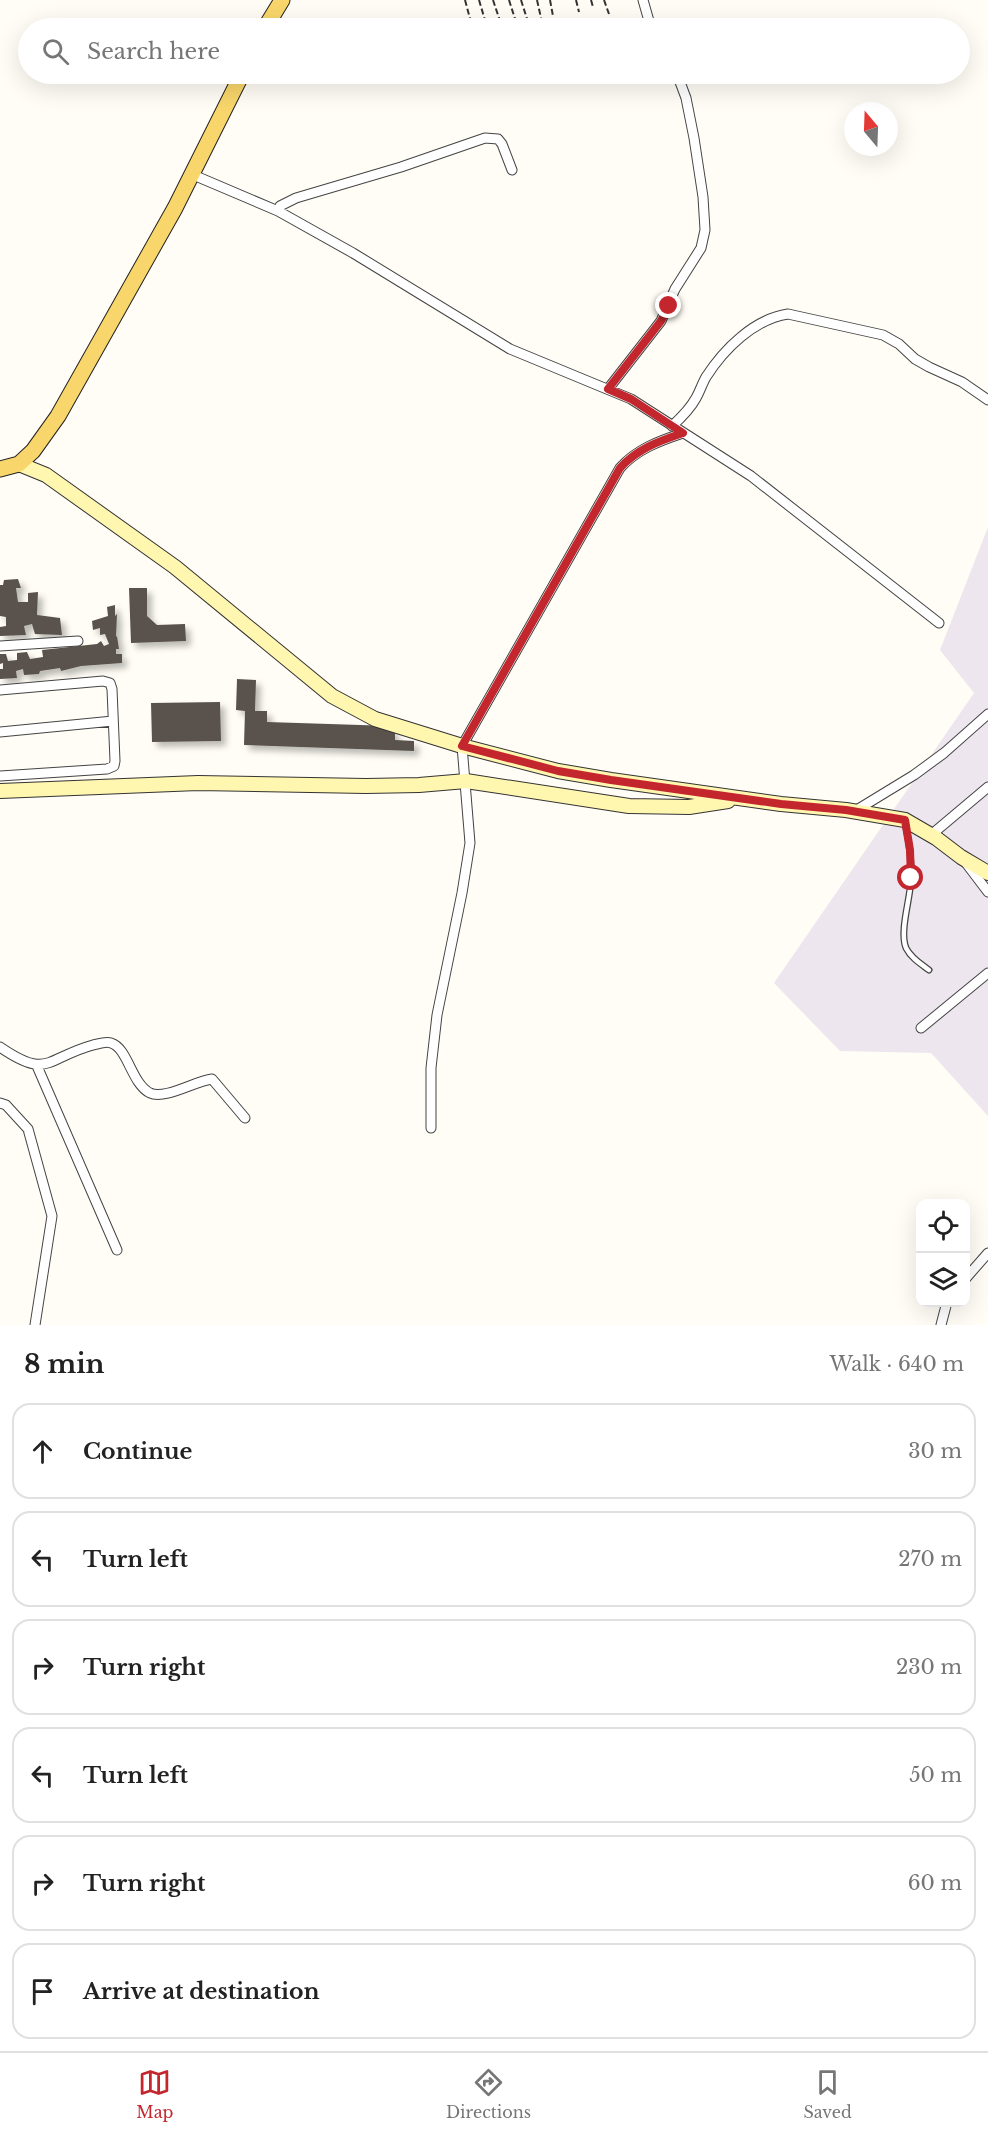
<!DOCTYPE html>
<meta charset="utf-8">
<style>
:root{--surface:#fff;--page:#f6f6f6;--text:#222;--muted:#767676;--line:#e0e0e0;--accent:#c4262e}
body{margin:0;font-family:"Libre Baskerville",serif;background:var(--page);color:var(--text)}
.controls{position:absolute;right:18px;bottom:18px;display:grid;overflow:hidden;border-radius:12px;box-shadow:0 6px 24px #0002}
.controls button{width:54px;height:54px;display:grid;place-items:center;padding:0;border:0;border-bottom:2px solid var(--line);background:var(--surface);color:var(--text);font:30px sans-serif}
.compass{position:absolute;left:844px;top:102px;width:54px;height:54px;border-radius:50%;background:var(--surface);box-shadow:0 6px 24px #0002;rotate:341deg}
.stop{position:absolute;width:18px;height:18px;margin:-14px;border:4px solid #c4262e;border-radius:50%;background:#fff}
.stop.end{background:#c4262e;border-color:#fff;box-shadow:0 2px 6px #0008}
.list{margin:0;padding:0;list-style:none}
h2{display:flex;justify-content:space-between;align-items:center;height:78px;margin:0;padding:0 24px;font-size:26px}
h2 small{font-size:20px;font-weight:400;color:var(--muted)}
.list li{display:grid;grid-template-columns:39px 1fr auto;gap:18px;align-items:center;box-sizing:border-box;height:96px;margin:0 12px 12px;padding:0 12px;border:2px solid var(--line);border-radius:18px}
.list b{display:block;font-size:22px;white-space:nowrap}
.list em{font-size:20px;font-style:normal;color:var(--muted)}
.icon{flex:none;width:33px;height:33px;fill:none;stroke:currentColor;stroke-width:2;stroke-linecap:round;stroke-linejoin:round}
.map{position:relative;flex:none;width:988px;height:1325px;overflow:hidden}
.search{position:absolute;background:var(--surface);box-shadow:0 6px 24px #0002;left:18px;right:18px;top:18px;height:66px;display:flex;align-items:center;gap:15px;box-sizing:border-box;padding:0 21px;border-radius:33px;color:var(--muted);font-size:22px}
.sheet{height:726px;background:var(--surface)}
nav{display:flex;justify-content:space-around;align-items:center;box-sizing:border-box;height:84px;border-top:2px solid var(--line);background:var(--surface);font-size:16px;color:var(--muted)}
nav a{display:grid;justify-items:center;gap:3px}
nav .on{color:var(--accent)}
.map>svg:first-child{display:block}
.industrial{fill:#eee6ef}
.building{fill:#5a524d;filter:url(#shadow)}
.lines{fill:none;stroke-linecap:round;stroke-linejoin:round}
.lane-casing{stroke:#444;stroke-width:7}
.street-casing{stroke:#444;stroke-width:11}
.secondary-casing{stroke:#333;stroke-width:16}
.primary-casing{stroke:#222;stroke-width:17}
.path{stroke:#333;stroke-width:2;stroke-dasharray:6 3;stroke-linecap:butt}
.lane{stroke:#fff;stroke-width:4.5}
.street{stroke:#fff;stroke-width:9}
.secondary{stroke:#fff6b0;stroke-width:14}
.primary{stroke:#f9d66b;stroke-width:15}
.route{stroke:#c4262e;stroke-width:8}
</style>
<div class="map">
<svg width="988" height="1325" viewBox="0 0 988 1325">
<defs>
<filter id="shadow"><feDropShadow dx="5" dy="5" stdDeviation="3" flood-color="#0004"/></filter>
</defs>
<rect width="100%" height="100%" fill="#fffdf5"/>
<path class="industrial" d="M988,527V1116L931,1053L840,1051L774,983L974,693L940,650Z"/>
<path class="building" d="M18,579L21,588H16L18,602H28V593L38,592L37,615L60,618L62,635L35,634L32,624L24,626L26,635L0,636V627L6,626V617L0,616V585H3L4,580Z
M129,588H147V616L157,625L185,624L186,641L131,643Z
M115,605V616L117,614L116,637L117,636L119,649H116V654H122V663L81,666L61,671L60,668L40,671L39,674L24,675L23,669L16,671L17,678L0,679V669H3V663L0,664V654H6L8,661L17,660V653L27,652L30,659L43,657L42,650L97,644L101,641L104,646L109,644L105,634L100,635V628L93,630L92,621L108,616L107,607Z
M237,679L256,680L255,711H267V722L391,726V732H395V740L414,741V751L244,745L245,711L236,710Z
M220,702L221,741L152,742L151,703Z"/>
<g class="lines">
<g class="lane-casing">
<path id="lane" d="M905,823C909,841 912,859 911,878C911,897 899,931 906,948C911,958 921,964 929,970"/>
</g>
<g class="street-casing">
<path id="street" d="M643,0L651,28
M191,174L278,211L353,253L510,349L631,399L751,476L939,623
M278,211L280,206L296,198L401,167L485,138L498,139L502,144L512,170
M608,389L661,321L675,289L701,248L705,230L703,197L694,138L686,98L677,74
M672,426C682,417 690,409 696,398C700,391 702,384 706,377C724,349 754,319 788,314L883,335L899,344L915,359L929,367L962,382L988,400
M0,646L78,641
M0,690L103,681L110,683L112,689L115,761L114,766L107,769L0,776
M0,732L113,721
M855,811L914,775L944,753L988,714
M931,835L988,787
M966,863L988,892
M921,1028L988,973
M0,1047C48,1080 46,1058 93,1045C98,1044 106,1041 111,1043C128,1048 131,1083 150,1093C165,1100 195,1081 212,1079L245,1118
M37,1066L117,1250
M0,1103L6,1105L28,1129L52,1216L35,1325
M431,1128V1068L437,1015L462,893L470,843L462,746L620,468C637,449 659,441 683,433
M966,1278L988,1253
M941,1325L947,1302"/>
</g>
<g class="secondary-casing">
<path id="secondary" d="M19,464L46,475L175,567L332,696L375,719L462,746L558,771L611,780L781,804L846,810L905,820L936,838L961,857L988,873
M0,791L198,783L366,786L419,785L466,781L629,806L689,807L728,801"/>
</g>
<g class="primary-casing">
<path id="primary" d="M265,28L282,0
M0,469L19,464L33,451L58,416L175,208L242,74"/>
</g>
<path class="path" d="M465,0L472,26
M479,0L487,27
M493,0L501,24
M509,0L516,22
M521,0L528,22
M537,0L541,18
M550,0L553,16
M576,0L579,12
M591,0L593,7
M604,0L609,14"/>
<use href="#lane" class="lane"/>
<use href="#street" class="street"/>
<use href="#secondary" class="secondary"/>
<use href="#primary" class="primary"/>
</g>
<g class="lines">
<path class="route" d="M669,306L661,321L608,389L631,399L683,433C659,441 637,449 620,468L462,746L558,771L611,780L781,804L846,810L905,820L910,850L911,878"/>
</g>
</svg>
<div class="controls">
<button><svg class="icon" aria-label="locate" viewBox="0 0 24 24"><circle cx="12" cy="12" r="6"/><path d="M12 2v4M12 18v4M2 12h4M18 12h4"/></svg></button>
<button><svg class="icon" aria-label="layers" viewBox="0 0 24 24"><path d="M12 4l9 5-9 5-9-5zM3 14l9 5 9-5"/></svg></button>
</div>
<svg class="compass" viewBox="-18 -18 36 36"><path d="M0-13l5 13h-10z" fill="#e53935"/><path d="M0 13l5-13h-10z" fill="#767676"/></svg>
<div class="stop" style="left:911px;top:878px"></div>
<div class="stop end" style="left:669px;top:306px"></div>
<div class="search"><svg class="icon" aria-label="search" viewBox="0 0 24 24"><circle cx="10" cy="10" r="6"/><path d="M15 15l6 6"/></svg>Search here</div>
</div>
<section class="sheet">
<h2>8 min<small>Walk · 640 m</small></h2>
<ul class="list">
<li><svg class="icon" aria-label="ahead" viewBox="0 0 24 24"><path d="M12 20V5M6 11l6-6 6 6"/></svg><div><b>Continue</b></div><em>30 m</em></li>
<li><svg class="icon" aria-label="left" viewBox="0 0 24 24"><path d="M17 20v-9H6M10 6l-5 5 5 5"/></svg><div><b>Turn left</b></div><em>270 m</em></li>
<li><svg class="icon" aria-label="right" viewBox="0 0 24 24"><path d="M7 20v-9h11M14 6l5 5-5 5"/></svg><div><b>Turn right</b></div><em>230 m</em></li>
<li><svg class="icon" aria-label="left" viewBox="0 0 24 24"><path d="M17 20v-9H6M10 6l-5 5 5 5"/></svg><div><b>Turn left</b></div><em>50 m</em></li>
<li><svg class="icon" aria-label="right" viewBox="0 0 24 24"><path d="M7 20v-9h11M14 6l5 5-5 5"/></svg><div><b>Turn right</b></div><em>60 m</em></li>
<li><svg class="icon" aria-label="arrive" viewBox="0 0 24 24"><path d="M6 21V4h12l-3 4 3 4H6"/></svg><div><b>Arrive at destination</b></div></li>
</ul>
</section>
<nav>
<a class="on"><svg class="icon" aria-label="map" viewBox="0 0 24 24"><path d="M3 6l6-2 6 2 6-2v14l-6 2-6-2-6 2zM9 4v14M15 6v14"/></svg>Map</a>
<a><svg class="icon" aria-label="directions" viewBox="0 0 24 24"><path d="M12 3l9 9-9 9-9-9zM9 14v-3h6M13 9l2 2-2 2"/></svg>Directions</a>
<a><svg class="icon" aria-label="saved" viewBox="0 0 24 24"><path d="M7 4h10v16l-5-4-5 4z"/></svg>Saved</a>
</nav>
